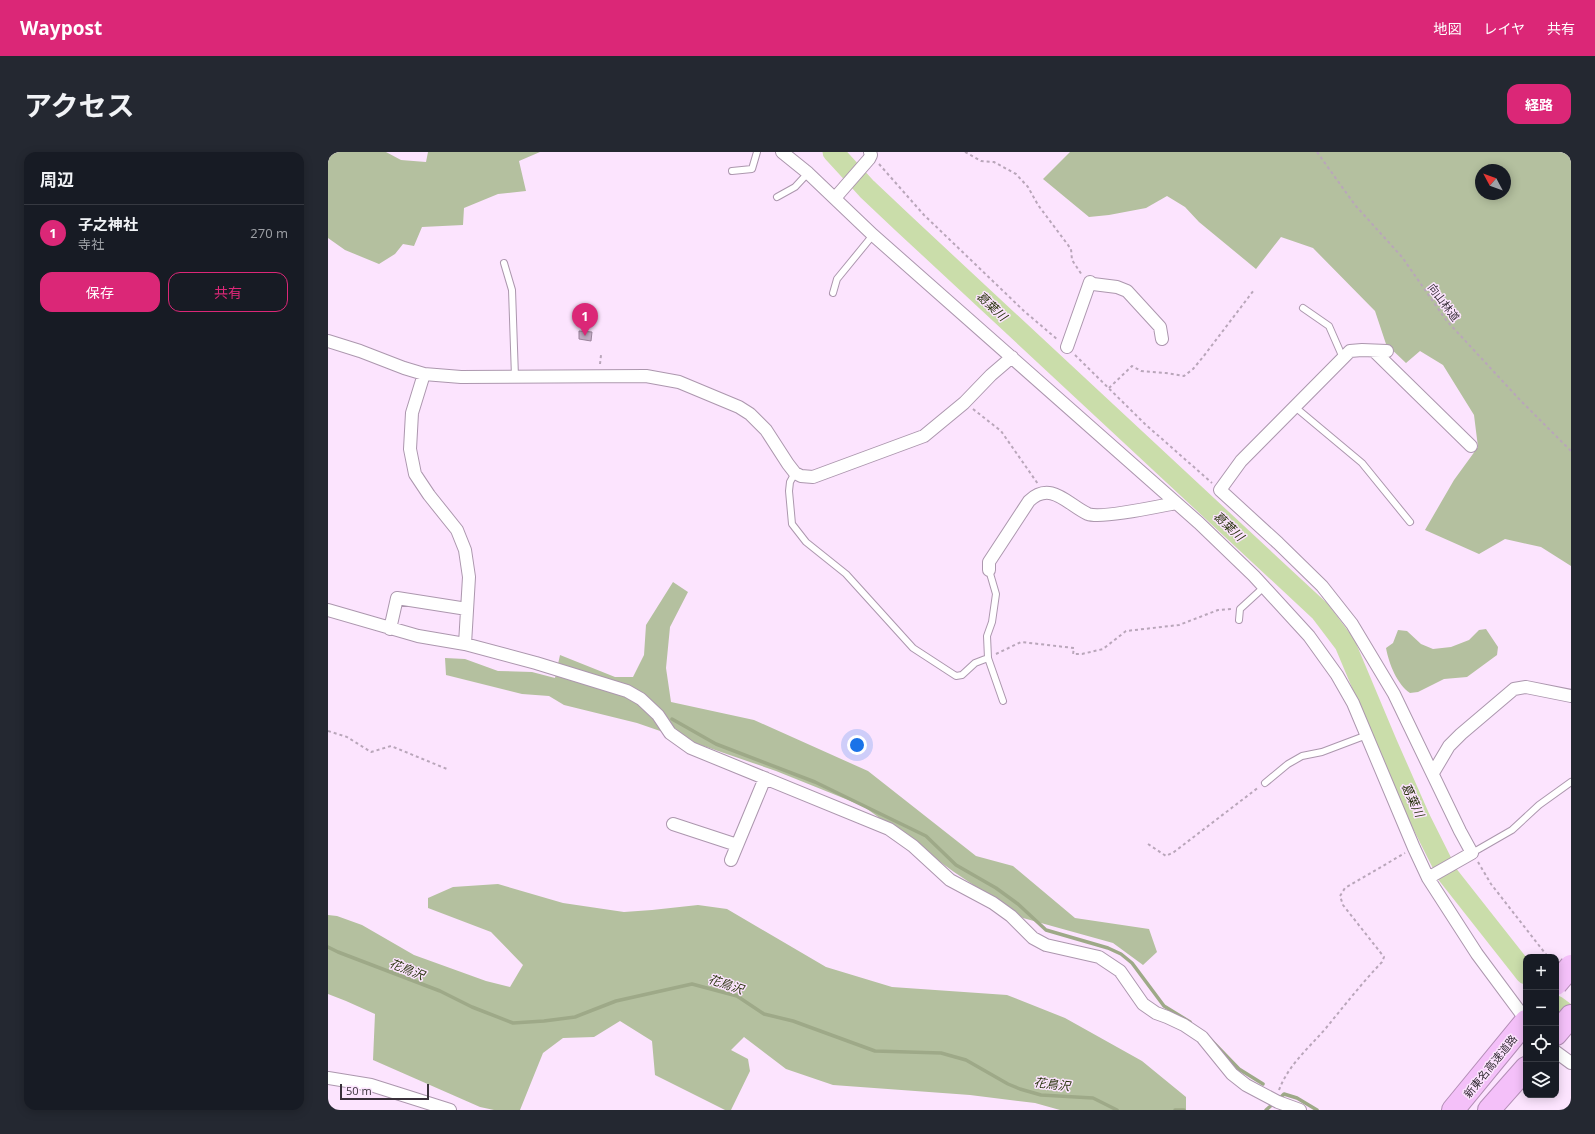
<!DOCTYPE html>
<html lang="ja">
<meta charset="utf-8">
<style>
:root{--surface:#171b24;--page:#242831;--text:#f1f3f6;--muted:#9ea1a6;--line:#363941;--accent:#db2777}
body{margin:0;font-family:"Open Sans","Noto Sans JP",sans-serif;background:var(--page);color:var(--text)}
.controls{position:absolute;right:12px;bottom:12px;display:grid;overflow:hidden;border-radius:8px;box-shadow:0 2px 10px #0003}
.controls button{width:36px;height:36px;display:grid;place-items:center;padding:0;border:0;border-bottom:1px solid var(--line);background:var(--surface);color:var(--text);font:20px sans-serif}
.compass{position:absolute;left:1147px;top:12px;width:36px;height:36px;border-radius:50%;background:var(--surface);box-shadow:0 2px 10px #0003;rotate:311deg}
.scale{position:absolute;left:12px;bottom:10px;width:89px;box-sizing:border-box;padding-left:4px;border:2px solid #39303a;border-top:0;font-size:11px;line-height:14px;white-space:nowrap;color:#39303a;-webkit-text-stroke:3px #fce4fe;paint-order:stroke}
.you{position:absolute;left:529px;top:593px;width:14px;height:14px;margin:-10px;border:3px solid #fff;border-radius:50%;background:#1a73e8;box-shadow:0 0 0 6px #1a73e833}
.badge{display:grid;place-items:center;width:26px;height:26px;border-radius:50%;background:var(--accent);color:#fff;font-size:13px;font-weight:700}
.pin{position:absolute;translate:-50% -33px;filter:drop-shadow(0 1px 2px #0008)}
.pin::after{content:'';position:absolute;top:21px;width:14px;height:12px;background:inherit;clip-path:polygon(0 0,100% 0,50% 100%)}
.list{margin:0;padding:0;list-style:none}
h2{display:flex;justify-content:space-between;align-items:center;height:52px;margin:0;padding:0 16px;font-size:17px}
h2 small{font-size:13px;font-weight:400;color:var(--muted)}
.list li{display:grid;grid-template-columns:26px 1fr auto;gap:12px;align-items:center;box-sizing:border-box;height:56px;padding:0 16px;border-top:1px solid var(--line)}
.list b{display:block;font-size:15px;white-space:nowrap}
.list p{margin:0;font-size:13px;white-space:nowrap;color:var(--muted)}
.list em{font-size:13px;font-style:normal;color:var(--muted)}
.actions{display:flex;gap:8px;padding:12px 16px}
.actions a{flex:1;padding:9px 0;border:1px solid var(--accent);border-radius:12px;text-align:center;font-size:14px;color:var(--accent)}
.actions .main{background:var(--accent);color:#fff}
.icon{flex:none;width:22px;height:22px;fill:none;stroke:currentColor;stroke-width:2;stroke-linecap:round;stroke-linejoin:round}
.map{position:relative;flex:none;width:1243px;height:958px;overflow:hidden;border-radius:12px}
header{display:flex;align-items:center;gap:24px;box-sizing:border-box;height:56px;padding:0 20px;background:var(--accent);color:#fff}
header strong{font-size:19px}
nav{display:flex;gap:22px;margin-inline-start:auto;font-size:14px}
.intro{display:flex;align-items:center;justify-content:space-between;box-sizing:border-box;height:96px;padding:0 24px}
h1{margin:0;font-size:28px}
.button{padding:10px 18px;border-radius:12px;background:var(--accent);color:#fff;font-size:14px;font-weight:700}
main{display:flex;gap:24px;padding:0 24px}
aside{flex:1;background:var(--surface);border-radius:12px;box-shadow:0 2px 10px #0003}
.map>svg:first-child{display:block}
.green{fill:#b4c09f;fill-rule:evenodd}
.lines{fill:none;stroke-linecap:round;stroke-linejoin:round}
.stream{stroke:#9ea988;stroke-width:3.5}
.river{stroke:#caddaa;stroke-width:21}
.building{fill:#c2acc4;stroke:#9a849c}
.service-casing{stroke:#ac97ae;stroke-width:8}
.minor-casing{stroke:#ac97ae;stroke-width:14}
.motorway-casing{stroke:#b38eb6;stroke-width:24}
.path{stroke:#b9a6ba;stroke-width:2;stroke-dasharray:3 3;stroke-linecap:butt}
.service{stroke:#fff;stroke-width:6}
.minor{stroke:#fff;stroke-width:12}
.motorway{stroke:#f4c0f9;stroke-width:22}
.motorway-bridge-casing{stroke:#b38eb6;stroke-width:24;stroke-linecap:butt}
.motorway-bridge{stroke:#f4c0f9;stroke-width:22}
.labels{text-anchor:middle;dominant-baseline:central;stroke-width:3;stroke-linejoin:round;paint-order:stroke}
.street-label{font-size:11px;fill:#39303a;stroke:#fce4fe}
.water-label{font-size:12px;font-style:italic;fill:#29340e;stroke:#fce4fe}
</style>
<header>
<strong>Waypost</strong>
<nav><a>地図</a><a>レイヤ</a><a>共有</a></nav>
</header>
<div class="intro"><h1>アクセス</h1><a class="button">経路</a></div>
<main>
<aside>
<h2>周辺<small></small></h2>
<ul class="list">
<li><span class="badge">1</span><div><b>子之神社</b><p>寺社</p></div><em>270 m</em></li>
</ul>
<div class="actions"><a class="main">保存</a><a>共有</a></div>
</aside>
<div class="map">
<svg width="1243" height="958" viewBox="0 0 1243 958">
<rect width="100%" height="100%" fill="#fce4fe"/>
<path class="green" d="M0,0H58L73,8L98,10L100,0H212L191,9L198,39L170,42L136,56L135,73L94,75L86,94L75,92L67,102L51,112L17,98L0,86Z
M742,0H1243V414L1213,395L1177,387L1151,402L1097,378L1126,328L1150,295L1146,263L1115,213L1092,199L1078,211L1058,192L1047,159L985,96L953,85L928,117L871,70L857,55L839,44L818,56L781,63L761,65L715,27ZM1153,18H1177V42H1153Z
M345,430L360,440L342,475L338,516L343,550L426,568L540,619L648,704L685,714L747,766L821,777L829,800L815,813L785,791L695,766L626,720L535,654L448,619L309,571L236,553L221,544L194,542L118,523L117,506L137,507L170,519L204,520L227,526L232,503L287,525H305L316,503L318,473Z
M1158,477L1170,495L1169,503L1139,525L1116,527L1090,540L1082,541C1069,532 1061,512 1058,496L1065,491L1070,478L1079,479L1093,492L1105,497L1123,495L1141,488L1151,478Z
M170,732L235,751L296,760L324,758L370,753L399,757L498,815L564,835L679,843L737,866L814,909L858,945V958H732L707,951L642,943L505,933L458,917L416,885L403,898L420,907L422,919L403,958H397L327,923L324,889L292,869L266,885L235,886L215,901L192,958H166L152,955L45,908L47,862L18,849L0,842V763L9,764L34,773L86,803L158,829L182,835L195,813L163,780L100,756V746L125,735Z"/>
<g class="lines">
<path class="stream" d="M344,567L388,592L487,630L598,684L628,713L668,736L690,752L718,778L780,796L793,802L804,811L836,854L862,870
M0,795L10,800L112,839L144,855L185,871L216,869L247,865L288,849L364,832L409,844L436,862L465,869L547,899L613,901L638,908L680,932L692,937L713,943L765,946L789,958
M882,887L911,917L935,932
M951,947L956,942L969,946L989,958
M847,958H856
M938,958L946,951"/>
<path class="river" d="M505,0L539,37L575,71L992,459L1017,492L1059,592L1092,667L1120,723L1198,822
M1228,854L1243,865"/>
</g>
<path class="building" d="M251,179L264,180L263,189L251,187Z"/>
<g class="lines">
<g class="service-casing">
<path id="service" d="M404,19L424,17L429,0
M449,45L467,35L480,21
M176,111L184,138L187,225
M505,141L509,127L545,83
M975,156L1001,174L1015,206
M967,255L1034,311L1082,370
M467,321L462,330L461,339L464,372L478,390L518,422L585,496L628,524L634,523L647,511L660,506
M661,418L668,442L664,470L659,484L660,506L675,549
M911,468L912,457L936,435
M937,631L960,612L974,604L994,600L1039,583
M1144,701L1184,678L1211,653L1243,630"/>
</g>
<g class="minor-casing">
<path id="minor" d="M454,0L480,21L545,83L871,371L926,424L981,484L1009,523L1025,551L1086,696L1100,726L1149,802L1198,868
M507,46L541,7L543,3L542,0
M0,189L32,199L76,216L96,222L133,225L318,224L351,230L411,255L422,262L438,278L460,312L467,321L473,324L485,325L596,284L636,251L663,223L684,205
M739,195L762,130L765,132L789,135L799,139L832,175L834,187
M1046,199L1143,294
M1059,199L1034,198L1022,199L913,309L892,338L950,391L994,434L1024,472L1066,542L1132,679L1144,701L1100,726
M96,222L84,261L82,297L87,322L101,343L129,378L137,398L141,425L137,492
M661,418V410L701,349C723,328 740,353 760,362C773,367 832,354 848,351
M0,458L90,484L137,492L208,511L299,539L313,547L330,563L342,581L363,596L561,677L585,694L622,728L665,751L683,764L705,786L718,793L771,805L792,819L815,852L828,861L839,865L856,873L874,885L904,922L918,933L950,950L972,958
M62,477L69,446L139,457
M1105,621L1121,594L1133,582L1186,537L1198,535L1243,544
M345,672L409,693
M403,708L437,626
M1228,900L1243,911
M0,926L43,933L122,958"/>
</g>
<g class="motorway-casing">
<path id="motorway" d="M1228,882L1243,864
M1125,958L1198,869
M1161,958L1198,916"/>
</g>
<path class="path" d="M637,0L653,9L666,10L688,22L700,35L710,53L743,97L744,108L754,123
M989,0L1027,53L1074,105L1118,168L1192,248L1243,299
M551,12L596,63L696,159L730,188
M747,203L817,272L884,331
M272,212L273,203
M781,236L804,214L813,219L838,221L856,224L865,217L875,205L926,138
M645,257L673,279L710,332
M668,502L693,490L746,496L745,502H754L775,497L798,479L851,473L890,458L903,457
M0,579L19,585L43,600L63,594L119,617
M820,692L838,704L846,700L931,635
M1150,710L1163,732L1220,805
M951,938C961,912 980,897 998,876C1016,854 1034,831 1054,810L1056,805L1015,753L1012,744L1017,736L1077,701"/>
<use href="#service" class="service"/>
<use href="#minor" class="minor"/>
<use href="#motorway" class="motorway"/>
<g class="motorway-bridge-casing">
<path id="motorway-bridge" d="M1228,832L1243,814"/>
</g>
<use href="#motorway-bridge" class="motorway-bridge"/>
</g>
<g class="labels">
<g class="street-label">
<text transform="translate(1116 150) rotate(53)">向山林道</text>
<text transform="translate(1162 914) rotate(-51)">新東名高速道路</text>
</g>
<g class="water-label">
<text transform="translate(664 154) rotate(43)">葛葉川</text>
<text transform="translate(901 374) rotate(43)">葛葉川</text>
<text transform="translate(1085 648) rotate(65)">葛葉川</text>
<text transform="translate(79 817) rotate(22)">花鳥沢</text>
<text transform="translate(398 832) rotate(19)">花鳥沢</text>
<text transform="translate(724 932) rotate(7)">花鳥沢</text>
</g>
</g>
</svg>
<div class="controls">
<button>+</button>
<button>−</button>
<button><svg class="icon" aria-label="locate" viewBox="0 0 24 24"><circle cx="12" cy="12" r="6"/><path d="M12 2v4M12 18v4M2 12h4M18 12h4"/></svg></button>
<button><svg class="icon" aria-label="layers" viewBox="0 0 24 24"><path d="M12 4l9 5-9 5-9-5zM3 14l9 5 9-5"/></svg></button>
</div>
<svg class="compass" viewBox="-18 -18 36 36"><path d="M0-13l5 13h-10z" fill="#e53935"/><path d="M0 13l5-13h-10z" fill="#9ea1a6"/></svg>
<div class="scale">50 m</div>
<div class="you"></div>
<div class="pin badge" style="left:257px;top:184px">1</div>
</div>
</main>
